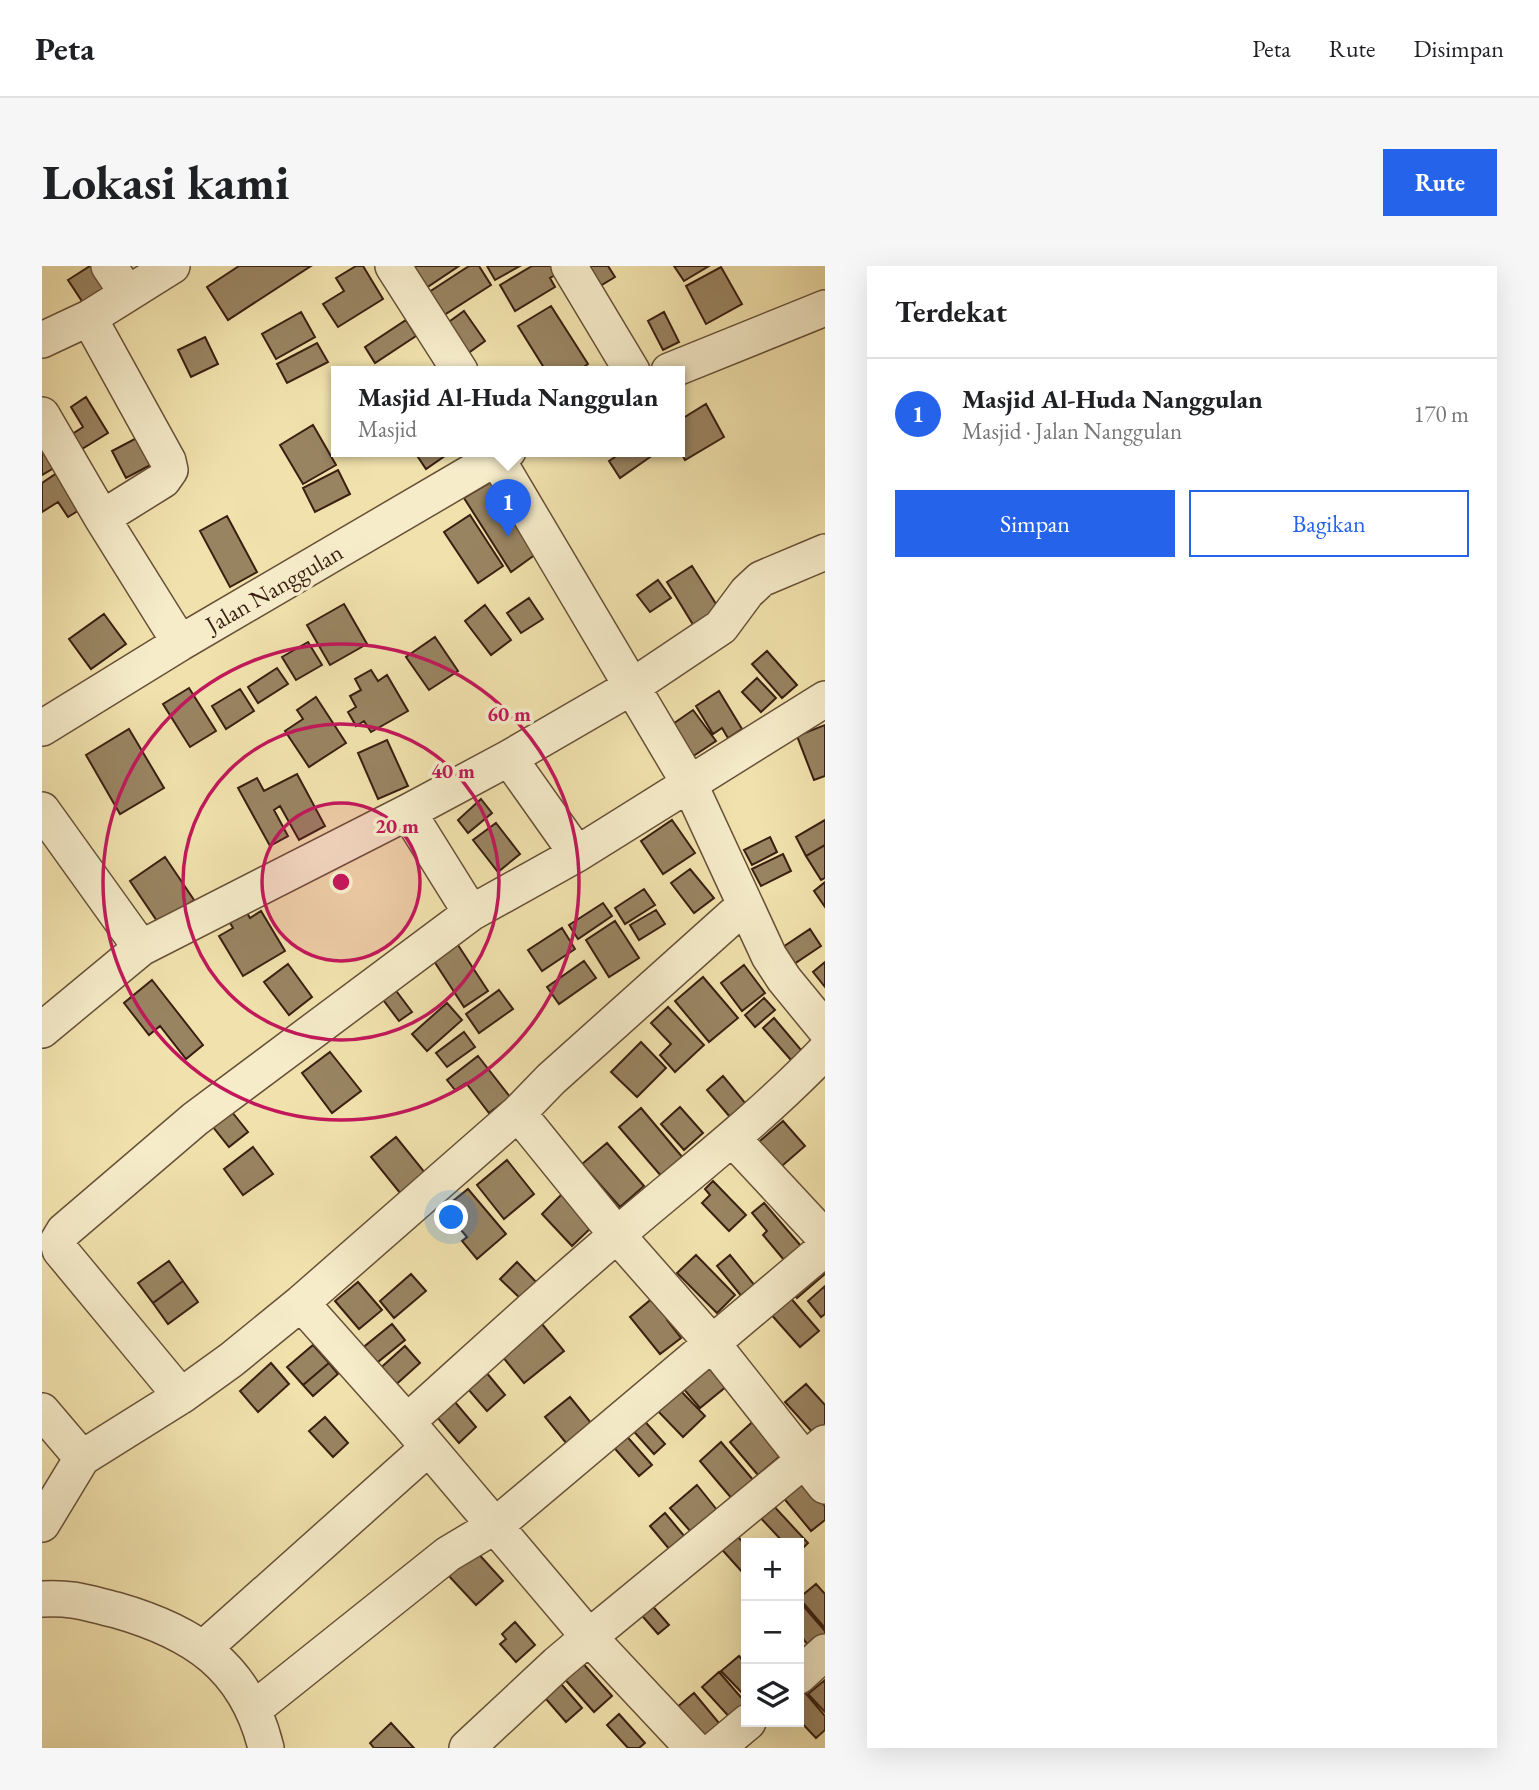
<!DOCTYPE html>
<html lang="id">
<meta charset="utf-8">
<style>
:root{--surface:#fff;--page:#f6f6f6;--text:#202124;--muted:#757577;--line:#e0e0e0;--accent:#2563eb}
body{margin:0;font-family:"EB Garamond",serif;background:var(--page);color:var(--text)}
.controls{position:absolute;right:21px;bottom:21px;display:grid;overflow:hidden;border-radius:0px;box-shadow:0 7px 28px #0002}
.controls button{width:63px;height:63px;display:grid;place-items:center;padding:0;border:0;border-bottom:2px solid var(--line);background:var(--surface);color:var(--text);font:35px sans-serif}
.you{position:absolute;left:410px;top:952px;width:24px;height:24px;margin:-18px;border:5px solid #fff;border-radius:50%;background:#1a73e8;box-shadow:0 0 0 10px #1a73e833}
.badge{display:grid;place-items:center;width:46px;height:46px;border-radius:50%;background:var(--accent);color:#fff;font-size:23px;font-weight:700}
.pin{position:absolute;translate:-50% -58px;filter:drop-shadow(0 2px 4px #0008)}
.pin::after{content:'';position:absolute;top:37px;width:24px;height:21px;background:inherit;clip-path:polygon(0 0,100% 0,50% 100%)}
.popup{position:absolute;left:289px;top:100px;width:354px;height:91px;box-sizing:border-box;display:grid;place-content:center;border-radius:0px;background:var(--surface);filter:drop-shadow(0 2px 5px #0005);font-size:23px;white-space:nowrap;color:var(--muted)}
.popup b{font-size:26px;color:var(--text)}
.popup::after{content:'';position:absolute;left:50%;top:100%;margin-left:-14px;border:14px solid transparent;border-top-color:var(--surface)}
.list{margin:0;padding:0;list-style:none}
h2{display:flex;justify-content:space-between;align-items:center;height:91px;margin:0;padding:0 28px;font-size:30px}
h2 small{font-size:23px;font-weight:400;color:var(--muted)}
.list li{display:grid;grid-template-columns:46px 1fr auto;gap:21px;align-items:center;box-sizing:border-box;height:112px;padding:0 28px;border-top:2px solid var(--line)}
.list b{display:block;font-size:26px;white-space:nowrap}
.list p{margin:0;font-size:23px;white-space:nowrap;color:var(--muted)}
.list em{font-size:23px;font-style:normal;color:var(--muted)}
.actions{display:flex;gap:14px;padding:21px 28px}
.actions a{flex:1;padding:16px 0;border:2px solid var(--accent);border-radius:0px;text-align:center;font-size:24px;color:var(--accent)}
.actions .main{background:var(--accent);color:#fff}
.icon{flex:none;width:38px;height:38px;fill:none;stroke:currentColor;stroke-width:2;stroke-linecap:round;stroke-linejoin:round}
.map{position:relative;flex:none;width:783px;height:1482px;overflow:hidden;border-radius:0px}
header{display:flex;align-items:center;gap:42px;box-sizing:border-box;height:98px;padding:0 35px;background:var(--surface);border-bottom:2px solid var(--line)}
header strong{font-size:33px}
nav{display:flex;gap:38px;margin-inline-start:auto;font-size:24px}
.intro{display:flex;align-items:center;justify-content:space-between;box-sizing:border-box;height:168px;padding:0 42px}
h1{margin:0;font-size:49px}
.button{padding:18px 32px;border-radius:0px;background:var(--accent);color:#fff;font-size:24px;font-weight:700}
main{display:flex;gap:42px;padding:0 42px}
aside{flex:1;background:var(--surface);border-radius:0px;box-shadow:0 7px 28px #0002}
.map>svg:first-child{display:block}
.building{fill:#998462;stroke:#3a1f11;stroke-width:2}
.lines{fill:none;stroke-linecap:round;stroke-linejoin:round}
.minor-casing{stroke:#685038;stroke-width:38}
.minor{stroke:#f6ecca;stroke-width:35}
.ring{fill:none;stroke:#c2185b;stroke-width:3.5}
.labels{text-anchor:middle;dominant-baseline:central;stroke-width:7;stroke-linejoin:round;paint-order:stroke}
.street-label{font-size:24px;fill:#3a1f11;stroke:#f6ecca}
.centre{fill:#c2185b;stroke:#f6ecca;stroke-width:3.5}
.ring-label{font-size:21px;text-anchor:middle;font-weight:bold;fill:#c2185b;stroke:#f6ecca;stroke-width:7;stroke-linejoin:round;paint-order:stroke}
</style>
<header>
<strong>Peta</strong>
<nav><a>Peta</a><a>Rute</a><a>Disimpan</a></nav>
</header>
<div class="intro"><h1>Lokasi kami</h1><a class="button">Rute</a></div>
<main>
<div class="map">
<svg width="783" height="1482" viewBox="0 0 783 1482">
<rect width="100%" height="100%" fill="#f1e2ad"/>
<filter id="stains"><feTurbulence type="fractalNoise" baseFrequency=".00286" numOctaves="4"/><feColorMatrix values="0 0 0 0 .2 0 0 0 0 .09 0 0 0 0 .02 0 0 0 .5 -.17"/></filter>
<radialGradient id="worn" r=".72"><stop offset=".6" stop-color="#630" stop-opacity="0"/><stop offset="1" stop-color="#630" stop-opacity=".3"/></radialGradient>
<path class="building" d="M48,0H60L77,26L47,46L26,14Z
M197,0H269L186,54L165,21Z
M314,0H321L341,33L296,61L281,38L302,25L294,12Z
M370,0H417L384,22Z
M427,0H437L449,19L399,51L384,28Z
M445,0H478L453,14Z
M490,0H510L515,8L508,12L513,21L473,45L458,19Z
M540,0H566L573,11L553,23Z
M632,0H667L642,15Z
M679,1L700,38L664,58L644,20Z
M509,40L546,98L536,105H504L476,60Z
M422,45L443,75L425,88L404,58Z
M259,46L273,71L234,93L220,68Z
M622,46L637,76L621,84L606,55Z
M364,54L374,70L333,97L323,81Z
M163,71L176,98L149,111L136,84Z
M275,77L286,96L245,117L235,98Z
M44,131L66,167L30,189L21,174L41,161L29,141Z
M664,138L682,171L643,194L638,185V154Z
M271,159L294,199L261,218L238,179Z
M104,167L118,194L84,212L70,185Z
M0,183L12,202L0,209Z
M372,185H410L384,203Z
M582,185H609L611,189L578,212L567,195Z
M296,204L308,228L273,246L261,222Z
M15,207L39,243L26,251L16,236L0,246V217Z
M449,216L494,288L469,306L422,232Z
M428,249L461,300L436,317L402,266Z
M185,250L215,306L188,321L158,265Z
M650,300L681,349L655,365L625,316Z
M616,314L629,332L608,346L595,329Z
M487,332L501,353L479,367L465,347Z
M302,338L325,378L288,399L265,359Z
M443,339L469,374L449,389L423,355Z
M62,348L84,378L49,403L27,373Z
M393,371L416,405L387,424L364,391Z
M266,376L280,399L254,414L240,391Z
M725,385L755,419L740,432L710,398Z
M235,402L246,418L216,437L206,421Z
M329,404L336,415L345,409L366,445L329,466L322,455L314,460L306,446L314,441L308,430L319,424L313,413Z
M715,412L734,432L719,446L700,426Z
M147,422L174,465L148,481L121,438Z
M198,423L212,445L184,463L170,440Z
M677,425L700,463L686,472L680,462L671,468L654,440Z
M274,431L304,477L267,501L243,465L261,453L255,444Z
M651,444L674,475L650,491L628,460Z
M783,459V510L772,514L755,470Z
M87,463L122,522L78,548L44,489Z
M345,474L366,520L336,533L316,487Z
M255,508L283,560L257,574L238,540L232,544L246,570L228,580L196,522L215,512L222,525Z
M439,533L450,547L426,567L416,554Z
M630,554L653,587L621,608L599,575Z
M783,554V579L764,590L754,571Z
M454,557L478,588L456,606L431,574Z
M728,571L735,586L710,599L702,584Z
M783,579V612L779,614L764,590Z
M741,588L749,605L719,620L710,603Z
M123,591L152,634L117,658L88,615Z
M648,603L672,632L652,647L629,617Z
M783,616V641L772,625Z
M602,623L613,639L583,658L573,642Z
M561,637L570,650L536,673L527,659Z
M201,640L208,652L219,645L243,685L201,710L177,670L191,662L184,650Z
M614,644L623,658L597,674L588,659Z
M573,655L597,692L567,711L544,674Z
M520,662L533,683L500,705L486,684Z
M768,663L779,680L746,702L735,685Z
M414,676L446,725L422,741L390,692Z
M542,695L554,712L517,738L505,721Z
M783,696V721L771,706Z
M246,698L270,731L247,749L222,716Z
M702,699L723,727L700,745L679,717Z
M661,711L696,752L667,776L633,735Z
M110,714L161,779L144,793L118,760L107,769L82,737Z
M349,718L370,746L357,755L336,727Z
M457,724L471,743L437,767L424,748Z
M722,732L733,744L713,761L703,749Z
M405,737L420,754L385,785L370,768Z
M626,741L662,779L633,806L618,789L629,778L609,757Z
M732,752L760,785L749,794L721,762Z
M422,766L433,781L405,801L394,787Z
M599,776L624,802L595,831L569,806Z
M288,786L319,825L290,847L260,807Z
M436,790L468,831L447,847L424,817L413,824L405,814Z
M681,810L704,838L688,851L665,824Z
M186,841L206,866L187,881L167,856Z
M638,841L661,867L642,884L619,858Z
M599,842L641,892L620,911L577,861Z
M741,855L763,880L734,905L712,880Z
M354,871L388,913L363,933L329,891Z
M565,877L602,920L578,941L540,898Z
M211,881L231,908L201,929L182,903Z
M465,894L492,928L462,953L435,919Z
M671,915L704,949L687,965L660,937L668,929L663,923Z
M426,923L464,968L435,993L420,975L425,971L401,943Z
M523,925L554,957L530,980L500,948Z
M722,937L759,980L742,994L721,969L725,965L710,947Z
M654,989L693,1029L675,1047L635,1007Z
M688,989L714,1021L701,1032L675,1000Z
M127,995L141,1015L111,1037L96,1017Z
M773,995L783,1008L755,1032L745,1019Z
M475,996L497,1019L481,1035L458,1013Z
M369,1008L384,1025L352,1052L338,1035Z
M141,1015L156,1036L126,1058L111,1037Z
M316,1016L340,1044L317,1063L293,1035Z
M783,1020V1048L779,1051L766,1035Z
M619,1025L635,1046L625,1054L639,1072L618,1088L588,1051Z
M746,1029L777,1065L758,1081L727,1046Z
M350,1058L363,1074L331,1100L318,1084Z
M500,1058L522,1085L482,1117L460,1090Z
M271,1079L287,1097L261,1119L245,1101Z
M363,1080L378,1097L349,1123L334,1106Z
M674,1094L691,1115L658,1142L640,1121Z
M229,1097L247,1118L216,1146L198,1125Z
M287,1097L296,1108L271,1130L261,1119Z
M439,1100L463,1129L445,1145L420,1116Z
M764,1118L783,1139V1158L772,1168L743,1136Z
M635,1121L663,1150L641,1171L613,1142Z
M407,1129L434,1161L417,1177L394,1150Z
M528,1131L554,1163L529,1183L503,1151Z
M598,1150L623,1178L612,1188L587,1160Z
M283,1151L306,1177L291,1191L267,1165Z
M716,1151L745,1184L716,1209L688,1176Z
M581,1166L610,1199L597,1210L568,1177Z
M679,1176L712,1215L691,1234L658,1195Z
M760,1213L783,1240V1254L769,1265L740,1230Z
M655,1219L675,1244L649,1266L628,1242Z
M728,1236L766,1277L757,1286V1277H742L715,1248Z
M623,1247L643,1271L628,1284L608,1260Z
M690,1264L704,1280V1304L701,1307L675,1278Z
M433,1284L461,1315L434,1339L406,1309Z
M774,1318L783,1328V1362L757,1332Z
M757,1335L783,1365V1375L771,1385L757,1368Z
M607,1336L627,1359L616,1368L596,1345Z
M473,1356L493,1379L474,1396L458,1378L464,1373L460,1368Z
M697,1390L704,1398V1431L679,1405Z
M537,1393L570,1430L552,1446L519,1409Z
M677,1406L704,1437V1445L691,1455L660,1421Z
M514,1412L540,1442L524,1456L498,1426Z
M783,1414V1446L766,1428Z
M760,1423L783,1450V1464L774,1472L757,1454V1426Z
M652,1427L682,1463L666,1476L634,1442Z
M577,1448L603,1477L597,1482H586L565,1459Z
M349,1457L372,1482H332L328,1477Z"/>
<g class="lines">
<g class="minor-casing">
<path id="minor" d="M67,0L85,27
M130,0L47,52L126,195L128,204L121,214L60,252L138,377
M351,0L418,105
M527,0L590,105
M0,74L47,52
M627,105L783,42
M0,149L60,252
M455,193L647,517L727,690L742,713L783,763
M0,462L138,377L466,185
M467,492L535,588
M0,544L99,682
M429,647L535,588L783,433
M0,764L99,682L366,546L467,492L591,420L679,361L705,326L719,313L783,286
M476,847L575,969L670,1077L783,1220
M691,873L783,972
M259,1037L365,1156L547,1371L783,1177
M139,1130L18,984L16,975L22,965L153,853L429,647L366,546
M0,1145L40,1192
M365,1156C435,1093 504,1029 576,968C646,908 719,852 783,785
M0,1258L40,1192L139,1130L189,1094L259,1037L476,847L509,813L703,639
M0,1333C30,1331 45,1337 74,1344C151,1366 204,1400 224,1482
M162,1382L386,1182
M757,1410L783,1386
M212,1443L406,1288L453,1260L783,982
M425,1482L515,1398L547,1371L651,1482
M675,1482L706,1456"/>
</g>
<use href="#minor" class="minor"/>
</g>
<circle cx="299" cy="616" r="79" fill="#c2185b" fill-opacity=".12"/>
<g class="ring">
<circle cx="299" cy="616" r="79"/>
<circle cx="299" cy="616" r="158"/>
<circle cx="299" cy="616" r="238"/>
</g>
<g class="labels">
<g class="street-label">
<text transform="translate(232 322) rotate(-30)">Jalan Nanggulan</text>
</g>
</g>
<circle cx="299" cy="616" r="10" class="centre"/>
<g class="ring-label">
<text x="467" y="455">60 m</text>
<text x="411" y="512">40 m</text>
<text x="355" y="567">20 m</text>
</g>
<rect width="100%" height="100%" filter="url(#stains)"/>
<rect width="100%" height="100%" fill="url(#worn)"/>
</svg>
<div class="controls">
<button>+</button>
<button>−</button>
<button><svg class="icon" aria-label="layers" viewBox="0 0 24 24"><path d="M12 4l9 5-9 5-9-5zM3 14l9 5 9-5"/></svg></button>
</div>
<div class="you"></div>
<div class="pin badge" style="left:466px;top:271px">1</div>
<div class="popup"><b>Masjid Al-Huda Nanggulan</b>Masjid</div>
</div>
<aside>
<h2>Terdekat<small></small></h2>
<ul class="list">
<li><span class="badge">1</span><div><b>Masjid Al-Huda Nanggulan</b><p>Masjid · Jalan Nanggulan</p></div><em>170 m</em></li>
</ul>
<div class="actions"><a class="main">Simpan</a><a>Bagikan</a></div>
</aside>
</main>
